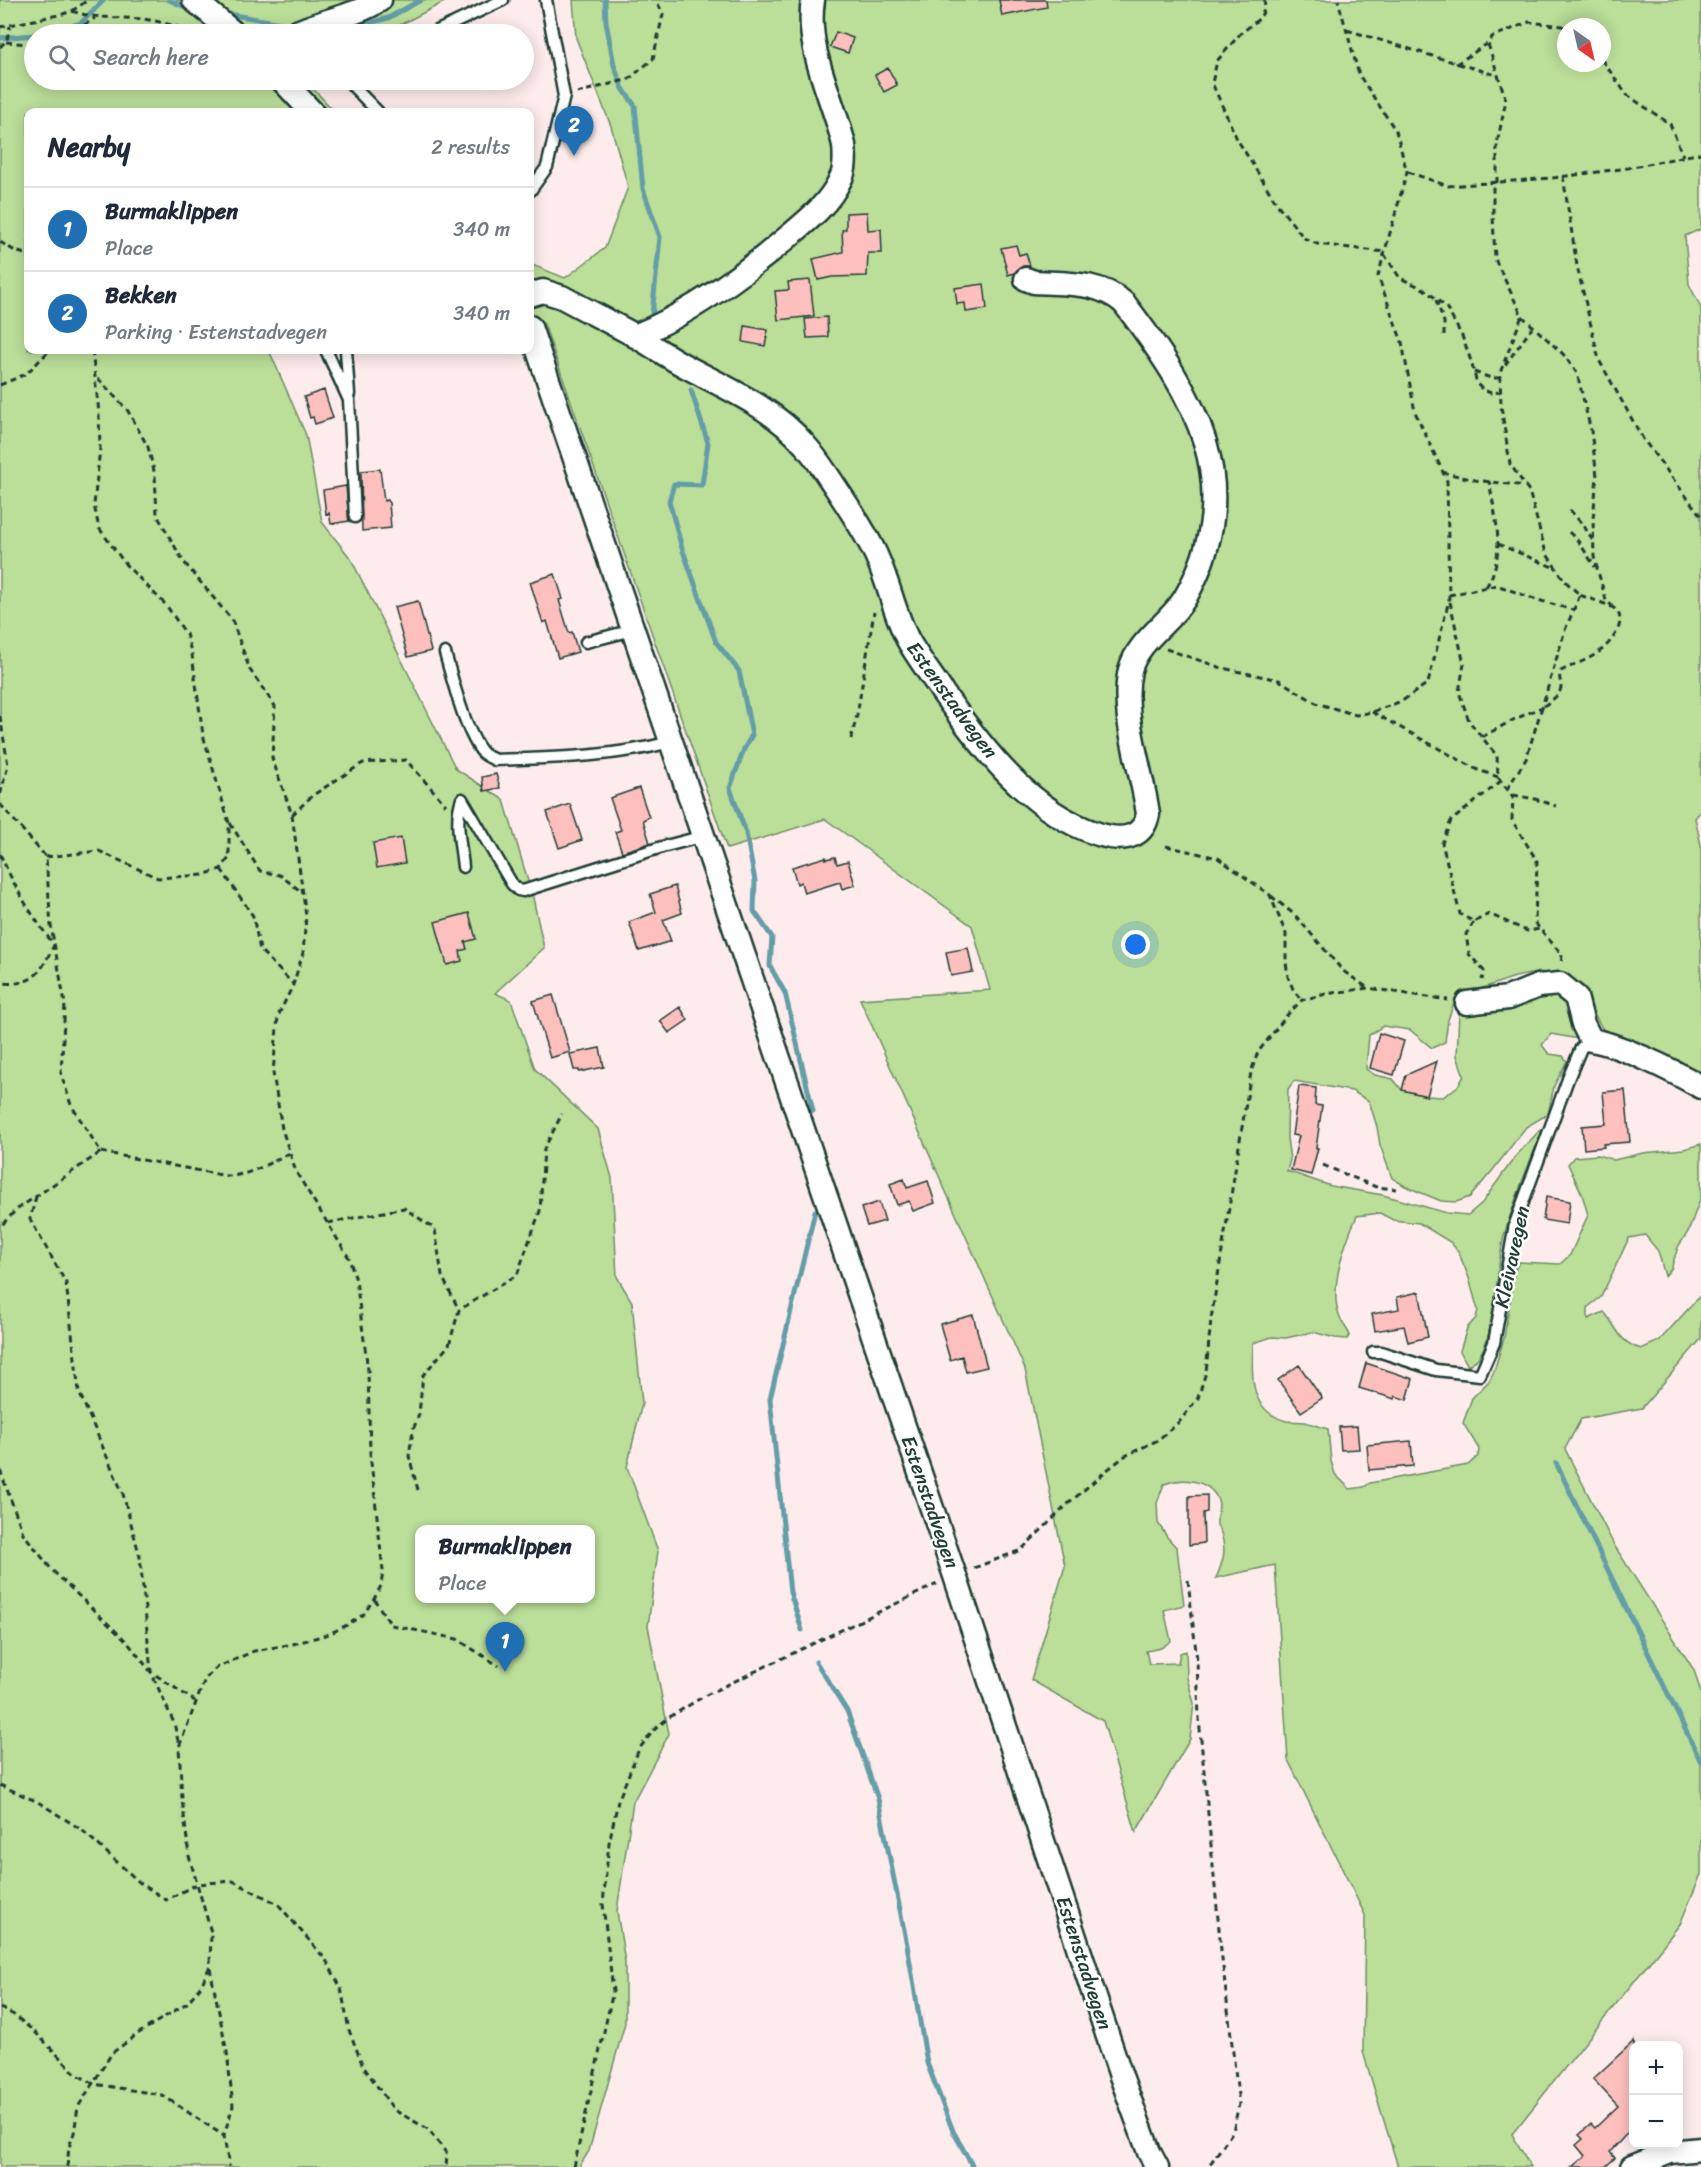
<!DOCTYPE html>
<meta charset="utf-8">
<style>
:root{--surface:#fff;--page:#f6f6f7;--text:#1f2937;--muted:#747a83;--line:#e0e1e3;--accent:#1f6fb2}
body{margin:0;font-family:Sriracha,sans-serif;background:var(--page);color:var(--text)}
.controls{position:absolute;right:18px;bottom:18px;display:grid;overflow:hidden;border-radius:12px;box-shadow:0 3px 15px #0003}
.controls button{width:54px;height:54px;display:grid;place-items:center;padding:0;border:0;border-bottom:2px solid var(--line);background:var(--surface);color:var(--text);font:30px sans-serif}
.compass{position:absolute;left:1557px;top:18px;width:54px;height:54px;border-radius:50%;background:var(--surface);box-shadow:0 3px 15px #0003;rotate:146deg}
.you{position:absolute;left:1136px;top:945px;width:21px;height:21px;margin:-15px;border:4px solid #fff;border-radius:50%;background:#1a73e8;box-shadow:0 0 0 9px #1a73e833}
.badge{display:grid;place-items:center;width:39px;height:39px;border-radius:50%;background:var(--accent);color:#fff;font-size:20px;font-weight:700}
.pin{position:absolute;translate:-50% -50px;filter:drop-shadow(0 2px 3px #0008)}
.pin::after{content:'';position:absolute;top:32px;width:21px;height:18px;background:inherit;clip-path:polygon(0 0,100% 0,50% 100%)}
.popup{position:absolute;left:415px;top:1525px;width:180px;height:78px;box-sizing:border-box;display:grid;place-content:center;border-radius:12px;background:var(--surface);filter:drop-shadow(0 2px 4px #0005);font-size:20px;white-space:nowrap;color:var(--muted)}
.popup b{font-size:22px;color:var(--text)}
.popup::after{content:'';position:absolute;left:50%;top:100%;margin-left:-12px;border:12px solid transparent;border-top-color:var(--surface)}
.list{margin:0;padding:0;list-style:none}
h2{display:flex;justify-content:space-between;align-items:center;height:78px;margin:0;padding:0 24px;font-size:26px}
h2 small{font-size:20px;font-weight:400;color:var(--muted)}
.list li{display:grid;grid-template-columns:39px 1fr auto;gap:18px;align-items:center;box-sizing:border-box;height:84px;padding:0 24px;border-top:2px solid var(--line)}
.list b{display:block;font-size:22px;white-space:nowrap}
.list p{margin:0;font-size:20px;white-space:nowrap;color:var(--muted)}
.list em{font-size:20px;font-style:normal;color:var(--muted)}
.icon{flex:none;width:33px;height:33px;fill:none;stroke:currentColor;stroke-width:2;stroke-linecap:round;stroke-linejoin:round}
.map{position:relative;flex:none;width:1701px;height:2167px;overflow:hidden}
.search{position:absolute;background:var(--surface);box-shadow:0 3px 15px #0003;left:24px;top:24px;width:510px;height:66px;display:flex;align-items:center;gap:15px;box-sizing:border-box;padding:0 21px;border-radius:33px;color:var(--muted);font-size:22px}
.panel{position:absolute;background:var(--surface);box-shadow:0 3px 15px #0003;left:24px;top:108px;width:510px;height:246px;border-radius:12px}
.map>svg:first-child{display:block}
.green{fill:#bbde99;stroke:#6d8e66;stroke-width:1.5;fill-rule:evenodd}
.lines{fill:none;stroke-linecap:round;stroke-linejoin:round}
.stream{stroke:#649da7;stroke-width:5}
.building{fill:#fdc0be;stroke:#1f3d34;stroke-width:1.5}
.service-casing{stroke:#1f3d34;stroke-width:15}
.minor-casing{stroke:#1f3d34;stroke-width:27}
.path{stroke:#1f3d34;stroke-width:3;stroke-dasharray:6 4.5;stroke-linecap:butt}
.service{stroke:#fff;stroke-width:10}
.minor{stroke:#fff;stroke-width:22}
.labels{text-anchor:middle;dominant-baseline:central;stroke-width:5;stroke-linejoin:round;paint-order:stroke}
.street-label{font-size:20px;fill:#1f3d34;stroke:#fff}
</style>
<div class="map">
<svg width="1701" height="2167" viewBox="0 0 1701 2167">
<rect width="100%" height="100%" fill="#feecec"/>
<filter id="ink" filterUnits="userSpaceOnUse"><feTurbulence type="fractalNoise" baseFrequency=".0167" numOctaves="2"/><feDisplacementMap in="SourceGraphic" scale="12" xChannelSelector="R" yChannelSelector="G"/><feConvolveMatrix kernelMatrix="1 2 1 2 8 2 1 2 1" color-interpolation-filters="sRGB"/></filter>
<g filter="url(#ink)">
<path class="green" d="M0,0H448L394,28L370,34H34V80H305L335,112H28V350H269L306,435L322,522L351,559L456,769L504,800L533,898L544,948L495,993L511,1000L535,1069L598,1129L612,1178L617,1277L632,1302L642,1403L627,1467L658,1551L648,1626L669,1734L633,1802L617,1911L625,1962V2023L589,2151L579,2167H0ZM420,1530H590V1598H420Z
M573,0H1701V229L1685,236L1689,284L1701,308V811L1695,818L1701,845V1080L1612,1038L1602,1028L1585,997L1568,980L1540,972L1515,977L1456,997L1448,1020L1445,1042L1432,1048L1410,1030L1383,1026L1369,1035L1366,1069L1375,1075L1393,1079L1402,1090L1427,1096L1443,1097L1458,1086L1464,1076L1457,1056L1459,1012L1470,1007L1545,992L1567,995L1579,1039L1551,1034L1542,1045L1549,1054L1563,1056L1567,1061L1554,1086L1548,1114L1526,1127L1493,1170L1470,1197L1456,1202L1441,1201L1405,1186L1392,1178L1380,1145L1377,1127L1369,1101L1352,1091L1294,1081L1288,1089L1287,1138L1290,1160L1287,1171L1331,1186L1383,1195L1447,1213L1468,1215L1482,1203L1515,1157L1539,1131L1543,1129C1529,1163 1515,1197 1505,1232C1495,1266 1498,1330 1478,1358C1476,1361 1471,1363 1468,1366L1460,1351L1467,1328L1476,1318L1478,1310L1469,1278L1458,1251L1450,1242L1419,1223L1393,1220L1380,1213L1357,1216C1345,1242 1328,1290 1340,1318C1343,1324 1347,1329 1350,1335L1347,1339L1335,1338L1313,1332L1286,1338L1272,1337L1253,1343C1252,1375 1248,1410 1286,1421C1293,1422 1299,1421 1305,1422C1313,1424 1321,1427 1328,1429L1331,1461L1335,1474L1350,1489L1364,1487L1370,1483L1468,1465L1478,1456L1479,1449L1463,1423L1472,1398L1489,1381L1494,1371L1504,1338L1515,1270L1519,1262L1560,1264L1570,1255L1588,1215L1582,1194L1568,1164L1574,1157L1598,1155L1614,1160L1643,1153L1684,1149L1701,1144V1197L1688,1232L1678,1247L1671,1269L1665,1276L1658,1251L1645,1235L1629,1238L1601,1297L1588,1307V1319L1604,1312C1618,1328 1618,1342 1641,1349L1659,1341L1701,1295V1339L1642,1408L1581,1419L1565,1449L1614,1545L1694,1670L1701,1693V1874L1680,1924L1512,2134L1531,2167H1398L1363,2052L1365,1915L1288,1760L1275,1565L1216,1578C1223,1562 1227,1550 1221,1533C1220,1531 1217,1526 1217,1524C1216,1516 1221,1507 1218,1500C1209,1479 1182,1477 1164,1484L1157,1503L1158,1523L1167,1537L1177,1548L1184,1605L1164,1610L1171,1641L1161,1648L1146,1651L1149,1664L1178,1663L1180,1653L1186,1651L1187,1678L1194,1703L1190,1739L1136,1832L1103,1721L1031,1680L1065,1566L1025,1369L860,999L990,990L972,926L825,819L727,849L544,324L530,311V264L565,278L605,248L628,187L611,126L576,38ZM1566,27H1602V63H1566Z"/>
<g class="lines">
<path class="stream" d="M169,0L192,10
M605,0L606,22L614,65L622,87L635,106L643,189L660,237L652,315
M228,14L293,25
M36,34L59,30L81,23L104,0
M328,34L388,18L421,0
M0,38L34,35
M691,390L708,443L702,485L674,484L669,501L682,548L716,642L739,671L752,735L744,749L730,788L746,833L755,881L754,911L772,937L770,966L785,993L813,1111
M1556,1463L1701,1762
M802,1630L790,1592L770,1399L815,1211
M816,1662L847,1711L878,1799L907,1945L927,2063L953,2131L973,2167"/>
</g>
<path class="building" d="M999,0H1046L1047,7L1002,16Z
M836,32L853,38L848,53L830,47Z
M888,68L897,85L884,92L875,75Z
M867,212L868,230L881,229L882,253H868L867,276L832,277L818,280L813,259L843,252L842,230L846,229V213Z
M1016,245L1019,255L1026,253L1030,266H1023L1014,273L1008,275L1001,248Z
M810,280L814,316L778,320L775,291L789,290L788,282Z
M984,284L987,309L966,312L965,303L957,304L955,288Z
M827,317L828,337L807,338L805,319Z
M745,326L768,330L765,346L743,342Z
M324,390L333,418L315,424L313,417L310,418L304,397Z
M380,469L384,501L387,500L389,503L391,528L362,531L361,471Z
M346,486L349,521L331,524L329,513L326,514L323,490Z
M555,574L563,599L559,600L569,633L572,632L578,652L558,658L547,621L543,623L530,582Z
M418,601L431,651L408,657L394,607Z
M496,774L500,788L484,791L482,777Z
M639,788L649,817L643,820L650,843L622,852L615,832L621,830L610,798Z
M570,804L582,840L559,848L547,812Z
M401,838L405,863L377,868L373,843Z
M826,857V859L835,857L837,864L848,861L855,885L842,889L840,882L804,893L801,882L797,884L792,867Z
M675,886L682,913L663,920L671,941L639,951L629,922L656,912L650,894Z
M469,913L476,939L465,942L467,949L460,951L462,961L447,965L435,922Z
M968,948L973,972L951,976L946,952Z
M553,995L570,1052L550,1058L533,1001Z
M680,1007L688,1020L669,1033L660,1021Z
M1379,1033L1404,1041L1394,1075L1370,1068Z
M600,1048L604,1067L579,1072V1070H574L570,1054Z
M1437,1061L1427,1096L1402,1090L1406,1075Z
M1299,1086L1316,1088L1315,1105L1322,1106L1316,1148H1318L1311,1175L1291,1170L1299,1136L1292,1135Z
M1625,1090L1630,1142L1603,1144L1604,1147L1584,1149L1582,1126L1606,1124L1603,1092Z
M904,1179L907,1188L928,1181L935,1203L913,1211L909,1201L897,1205L890,1184Z
M1546,1197L1570,1201L1567,1224L1543,1220Z
M879,1202L885,1221L867,1226L861,1208Z
M1419,1292L1428,1337L1408,1342L1404,1326L1375,1331L1372,1314L1399,1309L1397,1297Z
M973,1315L987,1367L966,1372L962,1356L950,1360L940,1324Z
M1366,1363L1413,1379L1407,1400L1395,1396V1399L1359,1388Z
M1299,1365L1322,1398L1301,1412L1278,1380Z
M1357,1426L1359,1449L1341,1450L1339,1427Z
M1411,1441L1413,1466L1369,1470L1367,1445Z
M1207,1495V1512L1203,1513L1204,1543L1189,1545V1496Z
M1634,2041V2126L1610,2152L1615,2158L1605,2167H1572L1585,2156L1576,2145L1583,2139L1579,2135L1591,2124L1595,2128L1618,2106L1593,2079Z"/>
<g class="lines">
<g class="service-casing">
<path id="service" d="M431,34L503,0
M347,80L378,112
M530,191L547,167L564,96L546,0
M326,350L349,400L355,517
M346,350L349,394
M586,642L633,630
M445,653C452,678 466,734 483,753C486,756 491,758 495,760C554,758 613,757 671,742
M462,799L512,884L518,890L523,891L662,847L704,836
M462,799C454,820 461,845 463,867
M1373,1352H1381L1436,1370L1480,1375L1494,1343L1515,1224L1568,1079L1581,1048L1591,1040"/>
</g>
<g class="minor-casing">
<path id="minor" d="M194,0L235,34
M293,34C321,20 354,17 380,0
M282,80L312,112
M530,295L543,291L562,297C586,310 610,322 634,335C651,345 667,356 685,366C726,388 774,408 805,445C816,457 825,472 834,485C849,508 865,531 876,555C889,583 894,613 908,640C918,658 932,676 943,693C982,748 1030,812 1098,834C1120,841 1143,840 1148,814C1142,769 1120,715 1130,670C1138,640 1170,623 1185,598C1249,484 1195,396 1124,303C1099,281 1066,284 1034,282L1026,279
M530,327L955,1576L1121,2076L1149,2152L1157,2167
M635,336C691,313 742,276 788,237C807,221 829,204 840,180C846,170 845,156 844,145C833,97 805,50 813,0
M1467,1003L1508,998L1538,986L1560,984L1576,997L1583,1024L1591,1040C1621,1045 1674,1071 1701,1087
M1632,2167L1670,2152L1701,2149"/>
</g>
<path class="path" d="M1265,0L1264,10L1260,18L1240,34L1217,61L1212,83L1237,139L1277,204L1304,238L1317,244L1385,252
M72,11C95,19 117,17 142,19C162,21 181,28 201,34
M0,27L63,14L72,11L88,0
M1347,30L1499,76
M65,34L77,30L95,18
M6,42L27,44L34,42
M0,47L7,40L10,26
M1602,60L1627,95L1670,124L1683,156
M1456,64L1487,44
M577,93L629,79L653,59L663,14L656,0
M1408,172L1448,186L1552,178L1628,168L1701,153
M1563,176L1577,266L1599,360L1643,439L1701,516
M1497,183V144L1506,100L1488,44L1492,37L1529,22L1562,26L1566,29
M0,242L15,251L28,255
M1384,254L1400,278L1424,289L1446,307L1462,336L1471,361L1477,384L1483,390L1491,393L1500,392
M1436,300L1444,322V335
M1522,316L1563,354L1577,373L1591,431L1597,476L1593,519L1594,557L1606,600L1612,606
M1505,365L1532,328
M1474,372L1491,378H1500
M0,385L26,374L50,350
M1442,472L1475,480L1526,486
M1570,510L1584,526L1593,541
M1569,532L1579,542L1595,567
M1498,544L1555,568
M1486,587C1507,555 1495,516 1489,481
M1449,595L1497,585L1531,598L1573,610
M1450,602L1464,664L1459,692L1469,721L1497,756L1498,777L1513,797L1512,820L1537,861L1535,923L1562,955L1561,965
M1166,649L1222,668L1279,680L1316,703L1356,715L1372,712L1402,701L1428,683L1449,600L1447,481L1415,412L1402,342L1378,276L1407,172L1396,131L1359,75L1338,0
M1544,706C1550,701 1560,696 1561,687C1561,680 1558,678 1561,671C1573,665 1588,660 1599,652C1610,644 1629,622 1615,609C1611,605 1587,598 1580,595
M1372,712L1478,770L1498,777
M0,716L8,765L0,796
M1482,737L1513,720L1542,707L1565,630L1580,595L1565,581L1546,553L1529,491L1510,464L1501,406L1500,373L1522,316L1495,259L1493,216V183
M851,739L857,715L874,612
M1501,781L1451,821L1442,843L1460,914L1474,922L1489,914L1527,931L1541,929
M1507,789L1526,759L1542,707
M1513,795L1535,799L1556,806
M0,804L46,857L51,926L65,1004L61,1073L71,1105L101,1152L16,1210L0,1227
M292,815L313,795L363,763L406,760L446,805
M230,823L260,871L280,875L303,893
M1166,846L1218,858L1270,895L1286,934V962L1288,977L1293,989L1301,1000
M0,854C16,890 30,913 54,945C40,973 35,986 0,983
M46,857L99,851L158,878L203,875L221,869L229,858V823L203,735L192,655L186,634L166,605L126,565L99,528L94,505L100,448L99,413L92,350
M221,869L253,916L260,950L293,984
M1271,896L1295,915L1343,971L1368,988
M1474,922L1466,934L1469,954L1484,971L1482,980
M101,1152L227,1176C250,1176 270,1162 290,1153
M1323,1165L1376,1187L1396,1189
M36,1197L30,1219L66,1283L79,1392L123,1494L140,1557L151,1672L174,1723L179,1745
M328,1223L404,1208L435,1229L442,1276L459,1310
M0,1470L23,1533L52,1570L128,1643L151,1672L195,1701
M418,1490L409,1456L413,1430L419,1414L423,1375L449,1345L459,1310L517,1275L540,1211L544,1149L562,1114
M974,1568L1021,1550L1068,1504L1107,1470L1125,1456L1158,1440L1180,1421L1198,1398L1206,1372L1211,1319L1251,1072L1258,1052L1288,1014L1302,1000L1326,994L1368,988L1448,1000
M1188,1580L1197,1660L1199,1719L1221,1950L1239,2104L1233,2131L1208,2167
M374,1599L391,1625L457,1639L499,1666
M0,1785L38,1802L82,1830L139,1882L166,1900L197,1884L233,1881L278,1904L326,1960L341,1988L349,2030L363,2066L394,2110L428,2129L447,2154L446,2167
M210,1968L227,2052L233,2106L224,2135
M0,2008L14,2015L36,2033L76,2074L94,2084L162,2095L224,2136L229,2167
M67,2167L69,2147L74,2133L78,2107L112,2053L139,2033L187,2003L201,1986L210,1966L211,1932L189,1856L182,1799L179,1747L205,1679L216,1668L254,1651L293,1644L329,1634L347,1625L363,1615L374,1599L381,1586L383,1571L370,1453L368,1370L356,1280L349,1258L296,1172L282,1129L273,1073L278,1016L293,985L303,953L306,916L292,815L272,758L275,706L250,670L232,620L183,561L157,515L155,475L148,447L128,411L95,375
M574,2167L613,1991L603,1904L609,1843L618,1801L639,1749L654,1730L668,1718L706,1695L937,1584"/>
<use href="#service" class="service"/>
<use href="#minor" class="minor"/>
</g>
</g>
<g class="labels">
<g class="street-label">
<text transform="translate(952 700) rotate(54)">Estenstadvegen</text>
<text transform="translate(1512 1257) rotate(-78)">Kleivavegen</text>
<text transform="translate(930 1502) rotate(71)">Estenstadvegen</text>
<text transform="translate(1084 1963) rotate(72)">Estenstadvegen</text>
</g>
</g>
</svg>
<div class="controls">
<button>+</button>
<button>−</button>
</div>
<svg class="compass" viewBox="-18 -18 36 36"><path d="M0-13l5 13h-10z" fill="#e53935"/><path d="M0 13l5-13h-10z" fill="#747a83"/></svg>
<div class="you"></div>
<div class="pin badge" style="left:505px;top:1672px">1</div>
<div class="popup"><b>Burmaklippen</b>Place</div>
<div class="pin badge" style="left:574px;top:156px">2</div>
<div class="search"><svg class="icon" aria-label="search" viewBox="0 0 24 24"><circle cx="10" cy="10" r="6"/><path d="M15 15l6 6"/></svg>Search here</div>
<section class="panel">
<h2>Nearby<small>2 results</small></h2>
<ul class="list">
<li><span class="badge">1</span><div><b>Burmaklippen</b><p>Place</p></div><em>340 m</em></li>
<li><span class="badge">2</span><div><b>Bekken</b><p>Parking · Estenstadvegen</p></div><em>340 m</em></li>
</ul>
</section>
</div>
